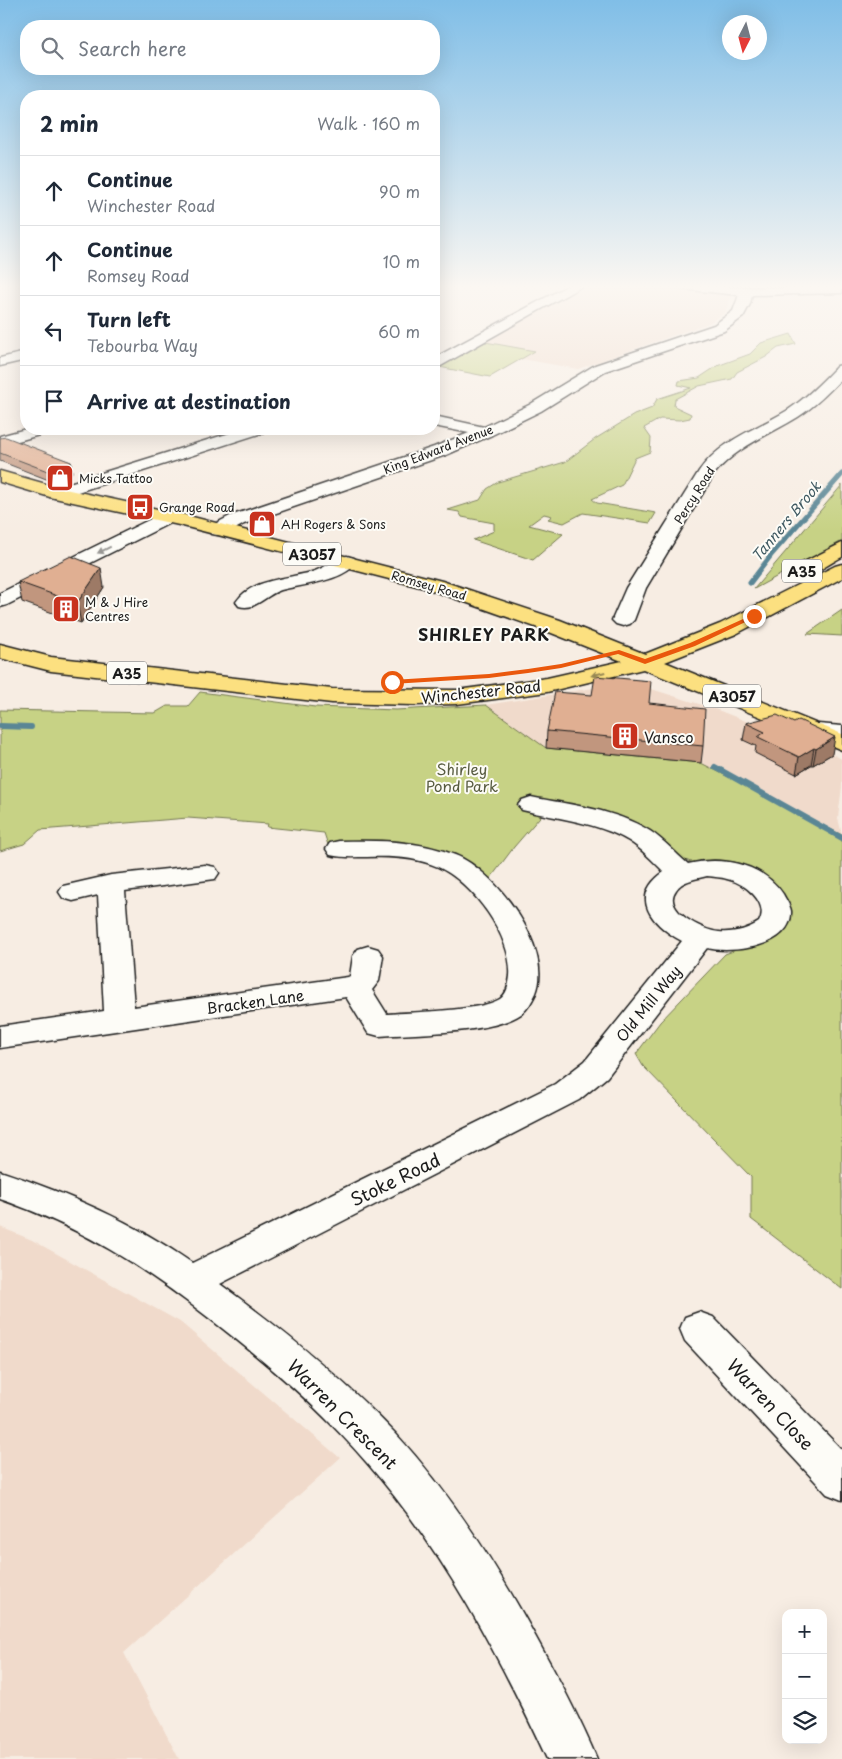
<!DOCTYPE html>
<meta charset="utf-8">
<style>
:root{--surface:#fff;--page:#f6f6f7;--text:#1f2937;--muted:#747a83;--line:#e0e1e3}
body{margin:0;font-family:"Playpen Sans",sans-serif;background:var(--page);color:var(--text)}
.controls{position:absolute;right:15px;bottom:15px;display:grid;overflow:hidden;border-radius:10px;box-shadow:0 5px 20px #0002}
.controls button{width:45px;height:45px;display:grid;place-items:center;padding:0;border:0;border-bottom:1px solid var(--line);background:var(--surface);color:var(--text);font:25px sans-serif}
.compass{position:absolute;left:722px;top:15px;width:45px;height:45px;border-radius:50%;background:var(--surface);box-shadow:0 5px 20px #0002;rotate:186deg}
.stop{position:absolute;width:15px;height:15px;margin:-11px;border:4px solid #ea580c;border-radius:50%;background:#fff}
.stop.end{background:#ea580c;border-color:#fff;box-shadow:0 1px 5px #0008}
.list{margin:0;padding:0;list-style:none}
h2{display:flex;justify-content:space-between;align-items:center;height:65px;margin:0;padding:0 20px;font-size:21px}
h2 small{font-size:16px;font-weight:400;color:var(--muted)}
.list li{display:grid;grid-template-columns:32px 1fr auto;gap:15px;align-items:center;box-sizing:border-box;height:70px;padding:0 20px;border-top:1px solid var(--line)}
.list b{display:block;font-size:19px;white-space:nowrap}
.list p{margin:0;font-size:16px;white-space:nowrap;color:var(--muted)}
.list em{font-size:16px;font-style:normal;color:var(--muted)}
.icon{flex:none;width:28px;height:28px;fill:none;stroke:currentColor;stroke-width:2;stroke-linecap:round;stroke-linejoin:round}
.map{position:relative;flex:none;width:842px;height:1759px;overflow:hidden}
.search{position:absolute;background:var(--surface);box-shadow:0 5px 20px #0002;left:20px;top:20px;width:420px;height:55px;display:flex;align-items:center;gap:12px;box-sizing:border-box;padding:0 18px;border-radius:20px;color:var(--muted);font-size:19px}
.panel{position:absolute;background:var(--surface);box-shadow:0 5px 20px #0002;left:20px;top:90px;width:420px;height:345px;border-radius:20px}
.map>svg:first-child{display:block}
.built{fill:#f0dacb}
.green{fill:#c7d285;stroke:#727750}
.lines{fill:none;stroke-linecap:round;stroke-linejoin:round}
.stream-far1{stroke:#5a8695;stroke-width:5}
.stream{stroke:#5a8695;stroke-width:6}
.minor-casing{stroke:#1c1c1c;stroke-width:3}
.major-casing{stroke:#1c1c1c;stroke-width:3}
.minor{fill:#fdfcf7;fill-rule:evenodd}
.major{fill:#fce080;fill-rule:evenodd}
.wall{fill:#c1967e;stroke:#1c1c1c}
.shaded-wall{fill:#9d7a66;stroke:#1c1c1c}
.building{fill:#e0af92;stroke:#1c1c1c}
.oneway{fill:#989794}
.oneway2{fill:#978853}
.route{fill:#ea580c}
.labels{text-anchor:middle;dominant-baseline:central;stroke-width:4;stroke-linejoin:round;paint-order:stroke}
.far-street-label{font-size:12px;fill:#1c1c1c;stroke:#fdfcf7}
.far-poi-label{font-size:12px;fill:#1c1c1c;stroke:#fdfcf7;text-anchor:start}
.far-water-label{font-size:14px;font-style:italic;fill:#405a62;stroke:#fdfcf7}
.shield{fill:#fdfcf7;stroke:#605f5e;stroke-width:1}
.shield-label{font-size:14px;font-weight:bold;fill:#1c1c1c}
.street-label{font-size:15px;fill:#1c1c1c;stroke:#fdfcf7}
.poi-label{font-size:15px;fill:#1c1c1c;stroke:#fdfcf7;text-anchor:start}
.park-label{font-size:15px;fill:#585c41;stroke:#fdfcf7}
.far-district-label{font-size:16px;font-weight:bold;letter-spacing:1px;fill:#1c1c1c;stroke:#fdfcf7}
.near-street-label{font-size:18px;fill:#1c1c1c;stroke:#fdfcf7}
</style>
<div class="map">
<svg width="842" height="1759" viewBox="0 0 842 1759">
<rect width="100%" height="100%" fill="#f7ede3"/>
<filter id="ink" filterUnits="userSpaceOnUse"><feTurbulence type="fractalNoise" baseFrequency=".02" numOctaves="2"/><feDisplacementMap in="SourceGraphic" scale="10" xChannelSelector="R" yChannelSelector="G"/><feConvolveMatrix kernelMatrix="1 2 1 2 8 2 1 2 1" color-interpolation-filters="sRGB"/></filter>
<g filter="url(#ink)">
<path class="built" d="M586,285H661L731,296L725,313L709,323L578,369L522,359L490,377L439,367Z
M606,686L645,687L715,709L774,732L796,736L842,759V786L838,818L842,835L701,763L546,748L486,705Z
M0,1227L32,1240L180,1322L340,1458L124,1653L179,1759H0Z"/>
<path class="green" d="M791,334L796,344L778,348L766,357L737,372L732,379L699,386L675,399L674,406L691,414L690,418L680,420L660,419L644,428L651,438L650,452L635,458L622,485L592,499L597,503L656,513L650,523L583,513L564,523L548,519L552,516L544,514L529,525L563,534L533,560L473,540L494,531V523L462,517L459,512L448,510L480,500L487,489L498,482L565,462L595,439L634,415L652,408L657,399L691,388L678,385L679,381L699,378L717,366L750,354L761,343Z
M485,342L535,351L490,377L439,367Z
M842,485V541L754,589Z
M842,610V636L807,634Z
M200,692L315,707L396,710L486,705L546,748L701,763L842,835V1289L751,1219V1177L643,1066L636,1054L660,1022L725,954L747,946L782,902L697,864L679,858L552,803L514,847L487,883L393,844L328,845L324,833L267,827L268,824L188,818L40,830L24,844L0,851V710L155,713L167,706H188Z"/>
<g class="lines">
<path class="stream-far1" d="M750,583L772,554L842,474"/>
<path class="stream" d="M0,726L31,727
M715,767L842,838"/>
<g class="minor-casing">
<path id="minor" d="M569,285H584L439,367L434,368V358Z
M674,285L781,288L842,285V293L752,295L750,304L743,317L724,331L605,371L541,411L492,435L446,455L244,524C233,530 224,537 211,534L209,530L211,526L230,516L434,447L469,433L434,426V416L484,427L529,405L595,365L714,325L733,311L739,295L680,289Z
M26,352V360L0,366V358Z
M842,365V378C829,392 815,406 798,417C769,435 738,446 715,473L646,588L634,620L630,624L623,626L616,624L612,620L626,588L699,471C721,440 757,429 788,410C806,398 822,382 837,366Z
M26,429H52L50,432L0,446V436Z
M243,429H267L265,432L62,497L56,498L50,497L47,493L50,489Z
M167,511L174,513L176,517L174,521L7,605L0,607V593Z
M347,556L354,558L357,562C343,582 303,584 281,590C265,595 256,611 239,606L236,602C252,578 290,579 315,571C326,567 335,559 347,556Z
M818,724L842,726V740L810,736L806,731L810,726Z
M531,797C570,805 615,809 650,831C664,840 675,853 688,864C722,856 762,863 783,894C786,900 790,905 791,911C793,947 731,954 707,948L607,1077L579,1100L220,1284C283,1330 343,1378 396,1434C453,1496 499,1569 539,1643C560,1681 580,1719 597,1759H547C498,1654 443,1550 367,1463C321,1409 266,1362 209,1318C142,1266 81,1227 0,1199V1171C69,1194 132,1221 192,1263L555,1084L585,1061L682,941C652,925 628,897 664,872C653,861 642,849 629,841C597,822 558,819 522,810L518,805L522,800ZM707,876C714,877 721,877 727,879C745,883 770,903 759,922C747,930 734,933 719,932C703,931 661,910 676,890C682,880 697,879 707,876Z
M339,841C378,840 418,840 455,855C496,871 554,948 536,993C532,1001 528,1009 521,1014C492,1034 416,1033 379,1036L368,1033L346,997L0,1048V1026L104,1011L98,895L73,901L63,898L59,892L63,886L111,875L205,865L215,867L219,873L215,879L125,891L134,1007L348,977L350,976L353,956L358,949L368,946L378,949L383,956L379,981L372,990L387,1014C412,1012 481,1011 500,999C507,994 509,985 510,976C513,937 472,882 438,867C416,857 391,856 367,857C354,857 342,858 330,855L326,849L330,843Z
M699,1312L713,1317L842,1450V1500L827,1494L685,1341L680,1329L685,1317Z"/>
</g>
<g class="major-casing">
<path id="major" d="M0,471L60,488L181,514L442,581L560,620L645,654L720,624L835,566L842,564V578L736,634L665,662L842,734V750L643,669L547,692L457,704L414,705L332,703L51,671L0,658V644L51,657L332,689L457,690L547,678L622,661L544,630L428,589L179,525L50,497L0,482Z
M842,543V557C828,564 812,578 796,574L793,570L796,566Z"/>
</g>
<use href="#minor" class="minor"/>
<use href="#major" class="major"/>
</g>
<path class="wall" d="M0,438L71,462L72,472L68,481L59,484L0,461Z
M18,582L104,587L81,623L22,602Z
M649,703L703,746L701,763L546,748L547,731Z
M746,723L832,754L813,765H811L796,774L755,753L756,746L743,740Z"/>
<path class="shaded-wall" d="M71,462L72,472L68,481L59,484L58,475Z
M101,568L104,587L81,623L77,603Z
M835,737L832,754L813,765L816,749Z
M814,748L811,765L796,774L799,757Z"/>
<path class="building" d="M6,437L71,462L67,472L58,475L0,453V438Z
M71,556L101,568L77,603L18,582Z
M595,676L651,681L649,703L705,709L703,746L547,731L555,692L592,695Z
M777,715L794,723L799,720L835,737L816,749L814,748L799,757L758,737L765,732L746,723Z"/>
<defs><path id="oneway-solid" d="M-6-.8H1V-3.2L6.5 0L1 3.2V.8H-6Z" transform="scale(1.25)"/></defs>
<use class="oneway" href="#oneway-solid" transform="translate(104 550) rotate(154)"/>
<use class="oneway2" href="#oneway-solid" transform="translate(598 674) rotate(165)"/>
</g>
<linearGradient id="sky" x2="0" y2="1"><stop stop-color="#80bee7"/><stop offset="0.54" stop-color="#fbf7f2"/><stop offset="1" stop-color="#fbf7f2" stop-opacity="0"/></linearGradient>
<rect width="842" height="531" fill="url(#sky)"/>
<path class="route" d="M752,615L758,616L695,646L645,664L618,654L561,668L528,673L489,678L392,684L388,682L392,680L489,674L528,669L561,664L619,650L645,659L690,643Z"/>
<defs>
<g id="shop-square" transform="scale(1.4375)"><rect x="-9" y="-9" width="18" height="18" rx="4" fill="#c8321e" stroke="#fdfcf7"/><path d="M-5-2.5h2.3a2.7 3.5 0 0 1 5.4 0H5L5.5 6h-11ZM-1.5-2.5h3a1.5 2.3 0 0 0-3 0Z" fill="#fff"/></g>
<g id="bus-square" transform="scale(1.4375)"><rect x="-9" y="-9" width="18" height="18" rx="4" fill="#c8321e" stroke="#fdfcf7"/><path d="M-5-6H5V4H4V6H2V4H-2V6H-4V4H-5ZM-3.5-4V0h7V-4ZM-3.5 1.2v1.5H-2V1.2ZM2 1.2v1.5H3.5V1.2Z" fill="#fff"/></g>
<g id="building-square" transform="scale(1.4375)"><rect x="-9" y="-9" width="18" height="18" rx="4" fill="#c8321e" stroke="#fdfcf7"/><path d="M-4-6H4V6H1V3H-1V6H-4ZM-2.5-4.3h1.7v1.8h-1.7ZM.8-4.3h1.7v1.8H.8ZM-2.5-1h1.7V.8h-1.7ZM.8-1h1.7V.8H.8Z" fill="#fff"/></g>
</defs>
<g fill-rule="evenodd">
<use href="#shop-square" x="60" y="478"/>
<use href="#bus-square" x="140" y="507"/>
<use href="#shop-square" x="262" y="524"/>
<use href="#building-square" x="66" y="609"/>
<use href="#building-square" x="625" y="736"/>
</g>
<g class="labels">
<g class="far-street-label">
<text transform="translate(438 449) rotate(-21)">King Edward Avenue</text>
<text transform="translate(694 495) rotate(-58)">Percy Road</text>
<text transform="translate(429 585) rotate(16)">Romsey Road</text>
</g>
<g class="far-poi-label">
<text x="79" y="478">Micks Tattoo</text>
<text x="159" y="507">Grange Road</text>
<text x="281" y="524">AH Rogers &amp; Sons</text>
<text x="85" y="602">M &amp; J Hire<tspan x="85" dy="14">Centres</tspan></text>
</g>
<g class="far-water-label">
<text transform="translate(786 521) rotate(-50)">Tanners Brook</text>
</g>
<g class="shield">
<rect x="283" y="542.5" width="58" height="23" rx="4"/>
<rect x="782" y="559.5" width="40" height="23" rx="4"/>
<rect x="107" y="661.5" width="40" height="23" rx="4"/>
<rect x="703" y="684.5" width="58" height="23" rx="4"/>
</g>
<g class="shield-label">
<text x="312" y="554">A3057</text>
<text x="802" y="571">A35</text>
<text x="127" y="673">A35</text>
<text x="732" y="696">A3057</text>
</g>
<g class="street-label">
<text transform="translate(481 691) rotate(-6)">Winchester Road</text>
<text transform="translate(255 1001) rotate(-8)">Bracken Lane</text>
<text transform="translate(648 1003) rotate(-51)">Old Mill Way</text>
</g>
<g class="poi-label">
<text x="644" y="736">Vansco</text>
</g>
<g class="park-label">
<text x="462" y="768">Shirley<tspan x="462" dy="17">Pond Park</tspan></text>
</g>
<g class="far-district-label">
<text x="484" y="634">SHIRLEY PARK</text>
</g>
<g class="near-street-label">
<text transform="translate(395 1179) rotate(-26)">Stoke Road</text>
<text transform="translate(771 1404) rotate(47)">Warren Close</text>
<text transform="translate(343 1414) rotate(45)">Warren Crescent</text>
</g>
</g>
</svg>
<div class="controls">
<button>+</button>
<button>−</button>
<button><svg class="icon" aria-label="layers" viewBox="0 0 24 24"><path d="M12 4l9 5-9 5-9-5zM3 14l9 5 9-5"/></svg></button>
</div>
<svg class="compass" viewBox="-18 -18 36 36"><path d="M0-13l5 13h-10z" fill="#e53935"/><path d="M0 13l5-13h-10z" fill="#747a83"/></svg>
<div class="stop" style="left:392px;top:682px"></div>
<div class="stop end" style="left:754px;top:616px"></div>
<div class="search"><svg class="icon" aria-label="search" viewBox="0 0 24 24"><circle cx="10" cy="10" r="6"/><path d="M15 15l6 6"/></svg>Search here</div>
<section class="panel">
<h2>2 min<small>Walk · 160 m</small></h2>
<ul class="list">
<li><svg class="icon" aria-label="ahead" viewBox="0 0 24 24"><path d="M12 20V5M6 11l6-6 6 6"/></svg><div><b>Continue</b><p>Winchester Road</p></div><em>90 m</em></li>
<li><svg class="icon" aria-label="ahead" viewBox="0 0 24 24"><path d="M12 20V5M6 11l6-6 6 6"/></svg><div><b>Continue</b><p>Romsey Road</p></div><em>10 m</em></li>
<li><svg class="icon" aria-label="left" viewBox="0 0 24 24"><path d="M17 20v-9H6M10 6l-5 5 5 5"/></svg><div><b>Turn left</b><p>Tebourba Way</p></div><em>60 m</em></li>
<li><svg class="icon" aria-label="arrive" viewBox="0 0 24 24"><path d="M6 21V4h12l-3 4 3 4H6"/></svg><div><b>Arrive at destination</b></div></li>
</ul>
</section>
</div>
